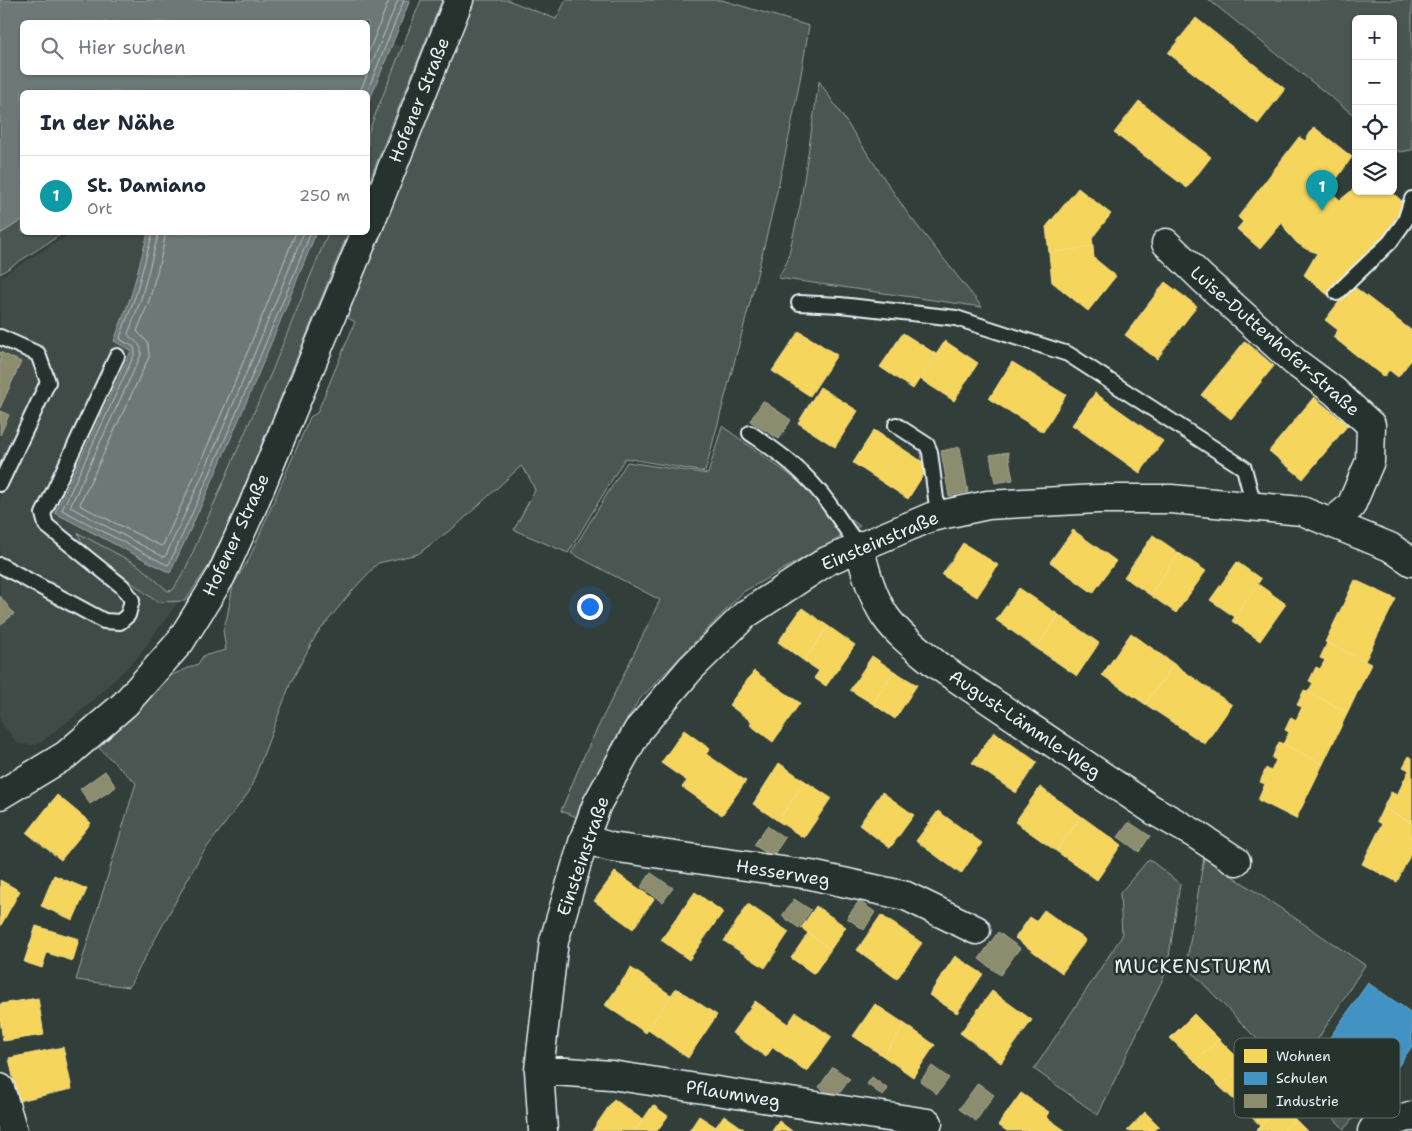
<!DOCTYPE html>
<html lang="de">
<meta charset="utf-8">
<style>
:root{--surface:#fff;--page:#f2f2f3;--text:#1f2937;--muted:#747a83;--line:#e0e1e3;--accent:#d93025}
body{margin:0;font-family:"Shantell Sans",sans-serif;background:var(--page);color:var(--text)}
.controls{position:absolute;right:15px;top:15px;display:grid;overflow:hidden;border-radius:8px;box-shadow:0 1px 4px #0004}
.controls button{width:45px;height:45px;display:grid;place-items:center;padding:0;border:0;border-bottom:1px solid var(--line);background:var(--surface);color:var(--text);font:25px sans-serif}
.you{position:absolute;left:589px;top:606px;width:18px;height:18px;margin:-12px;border:4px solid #fff;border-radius:50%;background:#1a73e8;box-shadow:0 0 0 8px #1a73e833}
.badge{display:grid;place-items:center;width:32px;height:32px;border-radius:50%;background:var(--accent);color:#fff;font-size:16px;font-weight:700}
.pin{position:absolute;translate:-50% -41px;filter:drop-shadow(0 1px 2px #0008)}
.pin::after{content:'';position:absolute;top:26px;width:18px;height:15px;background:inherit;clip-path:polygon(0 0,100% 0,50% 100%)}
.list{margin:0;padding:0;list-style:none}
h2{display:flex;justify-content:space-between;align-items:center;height:65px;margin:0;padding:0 20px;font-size:21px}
h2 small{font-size:16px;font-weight:400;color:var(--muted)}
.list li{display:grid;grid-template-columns:32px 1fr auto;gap:15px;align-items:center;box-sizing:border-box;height:80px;padding:0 20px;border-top:1px solid var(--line)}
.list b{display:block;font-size:19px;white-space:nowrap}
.list p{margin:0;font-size:16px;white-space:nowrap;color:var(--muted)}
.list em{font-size:16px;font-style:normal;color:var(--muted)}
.icon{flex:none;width:28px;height:28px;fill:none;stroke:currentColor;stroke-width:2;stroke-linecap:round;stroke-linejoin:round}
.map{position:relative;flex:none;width:1412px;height:1131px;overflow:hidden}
.search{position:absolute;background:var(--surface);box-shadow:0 1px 4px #0004;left:20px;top:20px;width:350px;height:55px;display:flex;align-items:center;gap:12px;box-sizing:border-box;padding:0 18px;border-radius:8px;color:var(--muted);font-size:19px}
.panel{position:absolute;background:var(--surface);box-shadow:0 1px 4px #0004;left:20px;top:90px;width:350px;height:145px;border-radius:8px}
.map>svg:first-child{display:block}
.built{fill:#3f4b46}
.green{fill:#495651;stroke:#98a4a4}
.water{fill:#6d7978;stroke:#9ea9ab;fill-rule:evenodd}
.homes{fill:#f6d55c;stroke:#f2dd8b}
.schools{fill:#4393c3;stroke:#74afd3}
.industry{fill:#8c8c6e;stroke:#a8aa97}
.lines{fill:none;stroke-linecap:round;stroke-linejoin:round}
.shore{stroke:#b7c1c5;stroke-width:1}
.service-casing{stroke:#e8f1f8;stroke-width:18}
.minor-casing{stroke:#e8f1f8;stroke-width:31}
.service{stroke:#26332d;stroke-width:14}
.minor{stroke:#26332d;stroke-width:28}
.labels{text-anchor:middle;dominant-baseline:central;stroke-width:5;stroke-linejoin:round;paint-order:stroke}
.street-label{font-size:18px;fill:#e8f1f8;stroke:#26332d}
.neighbourhood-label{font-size:19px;letter-spacing:1px;fill:#e8f1f8;stroke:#26332d}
.key{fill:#26332d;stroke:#606c6a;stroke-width:1}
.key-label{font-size:14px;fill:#e8f1f8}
</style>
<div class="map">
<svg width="1412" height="1131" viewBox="0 0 1412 1131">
<rect width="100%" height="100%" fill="#323e39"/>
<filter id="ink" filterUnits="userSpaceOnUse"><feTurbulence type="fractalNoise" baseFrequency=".02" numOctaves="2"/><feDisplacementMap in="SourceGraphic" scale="10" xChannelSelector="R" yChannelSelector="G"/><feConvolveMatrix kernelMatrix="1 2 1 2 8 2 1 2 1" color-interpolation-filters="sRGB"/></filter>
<g filter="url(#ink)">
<path class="built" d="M392,43L411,50L368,156V104Z
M71,233H148L131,296L114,341L131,351L55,513L217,472L262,366L316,233H336L183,595L137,658L79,713L37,745L18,744L0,721V277Z"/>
<path class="green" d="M421,0H442L368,184V133Z
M472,0H510V1L556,19L566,0H722L809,26C786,177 744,325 705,472L625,458L568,553L514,530L535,490L529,477L521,466L457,525L418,554L378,563L352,591L316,635L291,682L249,792L201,855L129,987L76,980L136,783L99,748L172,675L198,664L203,656L226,650L223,630L227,617L233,585L249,559L310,417L317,413L355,322L346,317Z
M1209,0H1412V150L1400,152L1393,147V19H1356V117Z
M819,81L908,214L982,307L778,278L787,262L800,206Z
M22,220V232L63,233L0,274V234Z
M328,233H348L230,521L209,565L185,601L157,602L83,545L78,533L138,565L168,591L173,590L185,570L272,371Z
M722,426L860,526L743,592L639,700L615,739L577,817L561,811L583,758L660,600L571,553L627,462L708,474Z
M1204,857L1365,965L1314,1045L1376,1092L1344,1129L1186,966Z
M1149,859L1180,884L1167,970L1098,1115L1034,1069L1122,936L1120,893Z"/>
<path class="water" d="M0,0H410L368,104V92H22V220L0,234ZM22,22H368V72H22Z
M148,233H316C270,347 223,461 170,573L55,513L131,351L114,341L131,296Z"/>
<path class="homes" d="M1196,18L1285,89L1258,124L1168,53Z
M1139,101L1211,157L1187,188L1114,133Z
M1314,127L1352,157L1329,190L1340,200L1356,187V191H1391L1406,205L1394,220L1398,223L1329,296L1304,275L1317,253L1306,249L1297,243L1288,233L1282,223L1260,249L1237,229L1243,222L1238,217L1299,137L1305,141Z
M1078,188L1111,214L1092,238L1093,246L1049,253L1046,227Z
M1093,246L1094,258L1116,276L1088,311L1052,282L1049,253Z
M1165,282L1197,306L1157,359L1125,335Z
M1352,285L1412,331V359L1398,377L1389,370L1384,377L1333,337L1338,330L1325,320Z
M799,331L837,355L810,396L772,371Z
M903,333L936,354L913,389L880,367Z
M945,341L978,363L954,401L920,379Z
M1245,341L1274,366L1231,419L1201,395Z
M1012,362L1066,395L1043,432L989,399Z
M820,387L858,411L835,447L798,423Z
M1095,393L1163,441L1140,473L1072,425Z
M1314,397L1348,425L1303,479L1269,451Z
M874,430L929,466L908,499L853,463Z
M1073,530L1116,561L1093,593L1050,562Z
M1153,535L1179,553L1150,595L1124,577Z
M963,543L998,565L977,597L942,575Z
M1179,553L1206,571L1176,613L1150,595Z
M1237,562L1261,579L1235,617L1210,600Z
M1355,580L1396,599L1365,661L1325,642Z
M1258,584L1286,604L1260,641L1232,621Z
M1019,588L1059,615L1036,648L996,620Z
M802,608L828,626L804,661L778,642Z
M1059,615L1099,643L1077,676L1036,648Z
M828,626L855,645L826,686L814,678L819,671L804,661Z
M1131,633L1174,664L1145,704L1102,675Z
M1327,643L1371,664L1348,712L1308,692L1313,683L1309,681L1316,667L1320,669L1325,660L1320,658Z
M872,656L894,671L873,704L850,690Z
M1174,664L1232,705L1205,744L1145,704Z
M754,671L800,703L773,742L750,725L752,722L729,705Z
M894,671L917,685L895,719L873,704Z
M1304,690L1348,712L1323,764L1283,744L1289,732L1285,730L1291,717L1296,720L1302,707L1297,705Z
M684,730L710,749L706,754L746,781L722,815L682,787L687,781L661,763Z
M994,732L1037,762L1016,793L972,763Z
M1279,742L1323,764L1296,819L1258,800L1265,784L1260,782L1266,768L1271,771L1276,760L1272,758Z
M1409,756L1412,758V823L1383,808L1391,792L1397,795L1409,770L1403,767Z
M779,763L805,781L778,821L753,804Z
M805,781L831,798L804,838L778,821Z
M1040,787L1081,816L1056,851L1015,822Z
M882,792L914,815L890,848L859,825Z
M57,795L91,823L61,860L27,833Z
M1383,808L1412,823V851L1397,882L1362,864L1382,824L1377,821Z
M938,811L982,843L961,874L916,841Z
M1081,816L1121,845L1097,880L1056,851Z
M615,872L654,899L633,929L594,901Z
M54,875L87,889L73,920L41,906Z
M0,880L20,891L0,927Z
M695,892L723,912L689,960L661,940Z
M748,904L789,932L765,968L724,941Z
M816,906L846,927L831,949L801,928Z
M1044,910L1086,940L1062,973L1015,938L1030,917L1036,921Z
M881,915L922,943L897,979L857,950Z
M36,926L79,939L73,961L47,953L42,968L24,962Z
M808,933L831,949L814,974L791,958Z
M955,956L983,974L957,1013L929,995Z
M631,968L671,995L646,1033L605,1005Z
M676,988L717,1015L688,1058L648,1030Z
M992,991L1032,1020L1001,1063L960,1033Z
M38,998L44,1035L3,1041L0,1020V1004Z
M755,1001L788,1024L796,1012L832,1037L807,1072L773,1047L766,1057L732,1033Z
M875,1004L905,1024L883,1056L853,1036Z
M1194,1014L1219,1039L1195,1062L1170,1038Z
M905,1024L935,1045L913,1077L883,1056Z
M1219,1039L1243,1063L1220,1087L1195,1062Z
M63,1047L72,1089L18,1101L9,1058Z
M1246,1061L1260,1074L1234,1100L1220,1087Z
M1260,1074L1274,1089L1248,1114L1234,1100Z
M1274,1089L1286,1101L1261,1126L1248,1114Z
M1021,1093L1049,1112L1046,1117L1066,1131H1007L998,1125Z
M614,1099L643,1120L635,1131H592Z
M653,1105L668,1116L657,1131H635Z
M1281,1106L1295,1119L1283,1131H1256Z
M1145,1112L1159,1126L1153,1131H1127Z
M724,1115L744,1129L743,1131H713Z
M699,1116L716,1127L713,1131H689Z
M1295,1119L1307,1131H1283Z
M779,1121L792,1131H772Z"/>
<path class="schools" d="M1368,983L1412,1013V1046L1386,1084L1326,1043Z"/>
<path class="industry" d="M0,352L21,362L0,408Z
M763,401L791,420L779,439L750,421Z
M0,411L9,415L0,435Z
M960,447L968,492L949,496L941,451Z
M1008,452L1013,480L995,483L990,455Z
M0,596L14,614L0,625Z
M105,771L116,787L90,804L80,789Z
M1129,822L1150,836L1139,852L1118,837Z
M767,826L785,838L772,857L754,845Z
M651,873L673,888L663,902L641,887Z
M794,899L811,910L799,928L782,916Z
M859,901L875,912L864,930L847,918Z
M998,932L1020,948L1000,975L979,959Z
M932,1066L949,1078L937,1094L920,1081Z
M833,1067L850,1079L835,1099L819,1087Z
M872,1077L888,1089L883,1096L867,1084Z
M978,1083L994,1095L976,1121L959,1109Z"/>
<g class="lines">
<path class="shore" d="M368,54L389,0
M360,92L398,0
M367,92L404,0
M153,232L135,297L120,337L121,340L134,347L135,353L62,510L167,565L169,564C220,455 266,344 311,232
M159,232L141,299L128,334C133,342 143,342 141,355L70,507L164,557L166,555C216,449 260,341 304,232
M166,232L161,257L149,301L137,331L148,343L149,357L80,504L81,506L161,546L163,545C211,442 254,338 296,232"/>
<g class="service-casing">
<path id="service" d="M1337,293L1390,242L1405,221L1412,199
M799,303L840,305L956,318L1068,354L1244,468L1254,506
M0,337L38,354L48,382L0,484
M896,425L927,445L930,452L938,515
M750,433C775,450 799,467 818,490C833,507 844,528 859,546
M0,565L104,621L120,622L128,615L132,600L123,587L46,525L43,514L117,356"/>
</g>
<g class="minor-casing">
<path id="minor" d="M368,228L459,0
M1166,243L1203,279L1295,362L1334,391L1371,425L1370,461L1351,506L1332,522
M859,546C865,570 872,596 885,616C899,636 919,650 937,665L1153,810L1195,834L1236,861
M0,795L66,755L125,704L180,642L221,576L251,510L366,232
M584,839L611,847L811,875L906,896L976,930
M539,1070L611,1075L928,1123
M0,1088L13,1131
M543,1131L539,1070L554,941L584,839L597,804L638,730L691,668L746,614L827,561L931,517L988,505L1097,499H1171L1302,511L1390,547L1412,562
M1372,1131L1374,1128L1410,1116L1412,1117"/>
</g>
<use href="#service" class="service"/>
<use href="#minor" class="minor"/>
</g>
</g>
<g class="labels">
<g class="street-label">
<text transform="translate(419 100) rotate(-68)">Hofener Straße</text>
<text transform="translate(1275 341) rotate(41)">Luise-Duttenhofer-Straße</text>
<text transform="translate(236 535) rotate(-65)">Hofener Straße</text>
<text transform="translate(880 541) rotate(-23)">Einsteinstraße</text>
<text transform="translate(1025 724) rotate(34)">August-Lämmle-Weg</text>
<text transform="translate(583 856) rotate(-71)">Einsteinstraße</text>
<text transform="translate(783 873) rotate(9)">Hesserweg</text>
<text transform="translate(733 1094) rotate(9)">Pflaumweg</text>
</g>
<g class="neighbourhood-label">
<text x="1193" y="966">MUCKENSTURM</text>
</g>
</g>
<rect x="1234" y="1038" width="166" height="80" rx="8" class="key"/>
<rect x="1244" y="1049" width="23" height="14" fill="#f6d55c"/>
<rect x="1244" y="1072" width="23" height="13" fill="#4393c3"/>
<rect x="1244" y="1094" width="23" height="14" fill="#8c8c6e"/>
<g class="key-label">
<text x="1276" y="1061">Wohnen</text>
<text x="1276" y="1083">Schulen</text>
<text x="1276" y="1106">Industrie</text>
</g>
</svg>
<div class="controls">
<button>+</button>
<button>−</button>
<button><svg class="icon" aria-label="locate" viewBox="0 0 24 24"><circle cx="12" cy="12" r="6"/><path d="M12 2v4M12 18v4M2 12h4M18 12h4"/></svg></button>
<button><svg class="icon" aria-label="layers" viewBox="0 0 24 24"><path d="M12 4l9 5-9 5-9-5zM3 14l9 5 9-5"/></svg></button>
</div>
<div class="you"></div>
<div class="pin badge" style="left:1322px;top:211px;background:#0f9aa8">1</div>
<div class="search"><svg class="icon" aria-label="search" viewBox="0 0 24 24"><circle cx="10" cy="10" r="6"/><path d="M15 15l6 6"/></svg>Hier suchen</div>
<section class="panel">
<h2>In der Nähe<small></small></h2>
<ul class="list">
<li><span class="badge" style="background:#0f9aa8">1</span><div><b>St. Damiano</b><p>Ort</p></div><em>250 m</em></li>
</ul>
</section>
</div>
